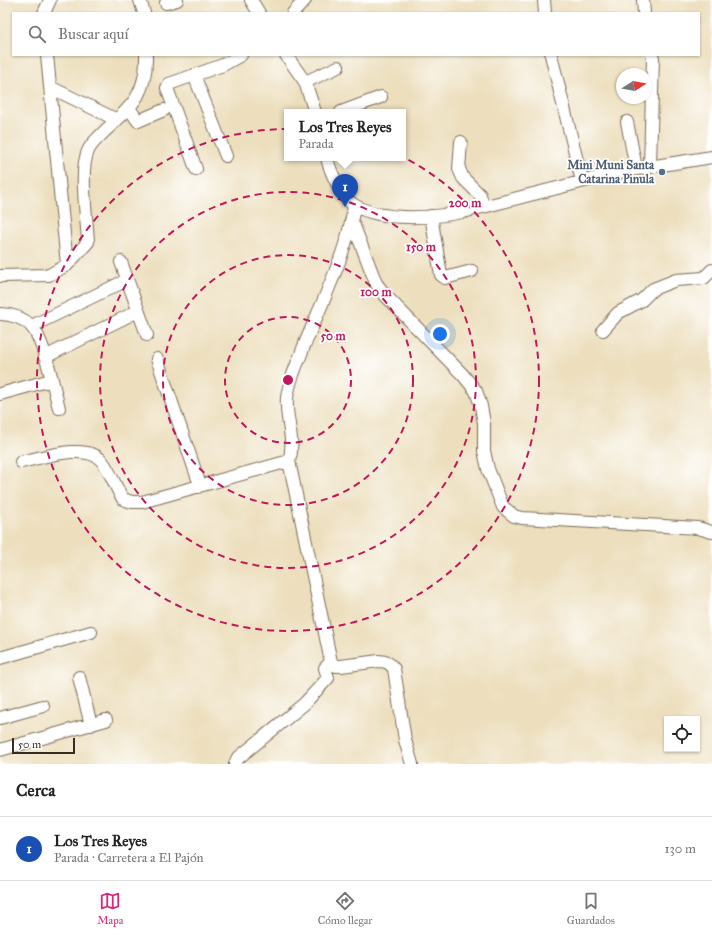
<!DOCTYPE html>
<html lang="es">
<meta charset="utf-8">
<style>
:root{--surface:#fff;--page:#f2f2f2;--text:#222;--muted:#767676;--line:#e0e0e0;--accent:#db2777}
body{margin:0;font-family:"IM FELL Great Primer",serif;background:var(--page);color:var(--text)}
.controls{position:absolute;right:12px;bottom:12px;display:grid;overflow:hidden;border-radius:0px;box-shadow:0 1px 3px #0004}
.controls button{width:36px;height:36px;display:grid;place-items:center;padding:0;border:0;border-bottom:1px solid var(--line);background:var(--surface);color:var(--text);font:20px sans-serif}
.compass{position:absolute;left:616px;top:68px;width:36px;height:36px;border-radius:50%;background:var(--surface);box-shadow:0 1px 3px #0004;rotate:79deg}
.scale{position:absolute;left:12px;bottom:10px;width:63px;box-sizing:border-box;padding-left:4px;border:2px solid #3b2a1e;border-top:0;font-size:11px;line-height:14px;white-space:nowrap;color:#3b2a1e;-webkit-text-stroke:3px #fff;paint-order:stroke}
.you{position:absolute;left:440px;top:334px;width:14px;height:14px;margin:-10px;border:3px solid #fff;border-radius:50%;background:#1a73e8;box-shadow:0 0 0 6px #1a73e833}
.badge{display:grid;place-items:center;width:26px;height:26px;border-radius:50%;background:var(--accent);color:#fff;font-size:13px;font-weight:700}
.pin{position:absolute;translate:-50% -33px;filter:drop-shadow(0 1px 2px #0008)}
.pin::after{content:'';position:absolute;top:21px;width:14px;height:12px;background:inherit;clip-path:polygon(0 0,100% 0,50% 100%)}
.popup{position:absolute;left:284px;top:109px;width:122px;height:52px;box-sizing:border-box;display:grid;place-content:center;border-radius:0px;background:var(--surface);filter:drop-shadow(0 1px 3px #0005);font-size:13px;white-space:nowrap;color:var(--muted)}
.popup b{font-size:15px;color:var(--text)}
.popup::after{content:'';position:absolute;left:50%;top:100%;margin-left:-8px;border:8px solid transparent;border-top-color:var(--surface)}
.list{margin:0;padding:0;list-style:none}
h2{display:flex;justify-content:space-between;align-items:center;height:52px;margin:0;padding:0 16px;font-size:17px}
h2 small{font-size:13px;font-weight:400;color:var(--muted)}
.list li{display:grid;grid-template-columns:26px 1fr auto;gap:12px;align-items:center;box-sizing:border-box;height:64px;padding:0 16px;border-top:1px solid var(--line)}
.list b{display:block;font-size:15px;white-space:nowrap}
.list p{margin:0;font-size:13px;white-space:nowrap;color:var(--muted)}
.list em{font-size:13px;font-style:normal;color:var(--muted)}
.icon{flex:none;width:22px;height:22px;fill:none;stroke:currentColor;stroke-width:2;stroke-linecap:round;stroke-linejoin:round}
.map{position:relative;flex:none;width:712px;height:764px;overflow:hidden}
.search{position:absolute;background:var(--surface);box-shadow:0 1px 3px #0004;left:12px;right:12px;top:12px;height:44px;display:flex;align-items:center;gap:10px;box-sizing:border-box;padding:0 14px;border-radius:0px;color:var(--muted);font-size:15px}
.sheet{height:116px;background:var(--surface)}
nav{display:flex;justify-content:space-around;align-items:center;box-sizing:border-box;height:56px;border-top:1px solid var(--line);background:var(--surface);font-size:11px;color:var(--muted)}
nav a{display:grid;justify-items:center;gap:2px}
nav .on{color:var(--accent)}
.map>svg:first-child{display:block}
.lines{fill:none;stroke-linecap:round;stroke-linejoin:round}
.minor-casing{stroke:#796956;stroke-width:14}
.minor{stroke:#fff;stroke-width:12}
.ring{fill:none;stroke:#c2185b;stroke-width:2;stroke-dasharray:7 5}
.service-dot{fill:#5c6f8a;stroke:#fff;stroke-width:1.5}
.labels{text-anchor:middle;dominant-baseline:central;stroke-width:3.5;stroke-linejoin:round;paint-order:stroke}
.service-label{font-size:12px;font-weight:bold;fill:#4e5e75;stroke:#fff;text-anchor:end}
.centre{fill:#c2185b;stroke:#fff;stroke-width:2}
.ring-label{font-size:12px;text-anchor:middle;font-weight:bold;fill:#c2185b;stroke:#fff;stroke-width:3.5;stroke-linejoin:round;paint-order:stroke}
</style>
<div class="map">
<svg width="712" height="764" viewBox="0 0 712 764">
<rect width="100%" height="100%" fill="#fff"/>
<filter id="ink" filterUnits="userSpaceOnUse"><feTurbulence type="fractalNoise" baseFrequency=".025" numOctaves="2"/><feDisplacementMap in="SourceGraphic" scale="8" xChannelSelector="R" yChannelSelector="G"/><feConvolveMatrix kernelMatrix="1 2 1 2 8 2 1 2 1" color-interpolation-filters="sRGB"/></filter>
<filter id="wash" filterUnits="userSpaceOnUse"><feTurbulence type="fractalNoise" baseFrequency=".012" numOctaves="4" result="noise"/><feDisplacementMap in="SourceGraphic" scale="16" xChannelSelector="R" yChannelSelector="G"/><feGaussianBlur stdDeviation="0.9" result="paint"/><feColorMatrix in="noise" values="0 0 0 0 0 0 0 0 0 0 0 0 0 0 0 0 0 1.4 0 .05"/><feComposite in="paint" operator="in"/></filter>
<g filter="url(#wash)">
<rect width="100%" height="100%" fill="#eddfbe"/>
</g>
<g filter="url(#ink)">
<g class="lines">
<g class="minor-casing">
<path id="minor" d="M140,0L144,13
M251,0L259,13
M544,0L545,13
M643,0L644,13
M166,3L177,0
M44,13L50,0
M293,13L305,0
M286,55L305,82L315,112
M551,55L582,181
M194,75L226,156
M305,82L338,67
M50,87L117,120
M129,108L138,121L164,110
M341,112L381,97
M627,122L636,168
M461,142L459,169L463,178L480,195L483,206
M327,158C330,171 342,198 354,205C383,222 432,218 463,212L624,171L712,157
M650,165L653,58L652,55
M196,169L167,88L169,84L223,65L241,55
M431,216L441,275L445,278L472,271
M352,221L376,283L385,295L463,375L476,391L481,406L484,423V451L488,469L503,507L514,516L522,518L698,528L712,532
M121,262L147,335
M67,265L88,242C87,218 79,171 88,151C91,143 102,134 108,128C134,105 147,91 146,55
M0,276L49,275L67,265L47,55
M0,314C10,314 24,318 31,326C44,338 54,390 59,408
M32,326L127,280
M603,330L618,313L642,300L653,289L676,280L704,278L712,270
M45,357L138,311
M157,359L199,482L198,487
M0,394L51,380
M289,461L331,662L336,666H341L379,661C386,661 390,663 394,669L405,740L412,764
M21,462C41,458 87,442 102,461C111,472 115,487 123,499L132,502H142L289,461C296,441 285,419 287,398C289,380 298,363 304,346C321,305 349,248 354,205
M0,658L91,632
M79,677L91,725
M0,718L43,706
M0,750L106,720
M235,764L237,759L304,704L328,678L325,668L331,662"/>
</g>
<use href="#minor" class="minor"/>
</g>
</g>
<g class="ring">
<circle cx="288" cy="380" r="63"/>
<circle cx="288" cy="380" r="125"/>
<circle cx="288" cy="380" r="188"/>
<circle cx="288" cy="380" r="251"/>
</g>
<circle class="service-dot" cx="662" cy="172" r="4"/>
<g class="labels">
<g class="service-label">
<text x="654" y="165">Mini Muni Santa<tspan x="654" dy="14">Catarina Pinula</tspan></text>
</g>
</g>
<circle cx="288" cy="380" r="6" class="centre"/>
<g class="ring-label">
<text x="465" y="207">200 m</text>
<text x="421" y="251">150 m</text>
<text x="376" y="296">100 m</text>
<text x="333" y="340">50 m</text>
</g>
</svg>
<div class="controls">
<button><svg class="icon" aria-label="locate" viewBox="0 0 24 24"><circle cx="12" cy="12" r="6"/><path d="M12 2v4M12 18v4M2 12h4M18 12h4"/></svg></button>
</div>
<svg class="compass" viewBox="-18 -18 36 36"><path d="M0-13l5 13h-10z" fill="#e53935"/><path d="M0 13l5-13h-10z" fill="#767676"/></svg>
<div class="scale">50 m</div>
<div class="you"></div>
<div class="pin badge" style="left:345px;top:207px;background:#1a4fb4">1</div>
<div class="popup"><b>Los Tres Reyes</b>Parada</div>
<div class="search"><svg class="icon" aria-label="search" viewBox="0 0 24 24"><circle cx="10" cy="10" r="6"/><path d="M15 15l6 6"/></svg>Buscar aquí</div>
</div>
<section class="sheet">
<h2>Cerca<small></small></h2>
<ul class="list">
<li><span class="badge" style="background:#1a4fb4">1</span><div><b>Los Tres Reyes</b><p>Parada · Carretera a El Pajón</p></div><em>130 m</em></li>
</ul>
</section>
<nav>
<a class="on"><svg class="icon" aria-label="map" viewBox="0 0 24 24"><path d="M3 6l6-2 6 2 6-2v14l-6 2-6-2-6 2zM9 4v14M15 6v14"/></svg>Mapa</a>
<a><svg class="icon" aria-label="directions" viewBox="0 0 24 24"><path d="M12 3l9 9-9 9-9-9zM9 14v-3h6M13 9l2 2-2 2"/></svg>Cómo llegar</a>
<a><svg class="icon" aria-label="saved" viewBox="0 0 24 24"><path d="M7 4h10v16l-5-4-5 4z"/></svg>Guardados</a>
</nav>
